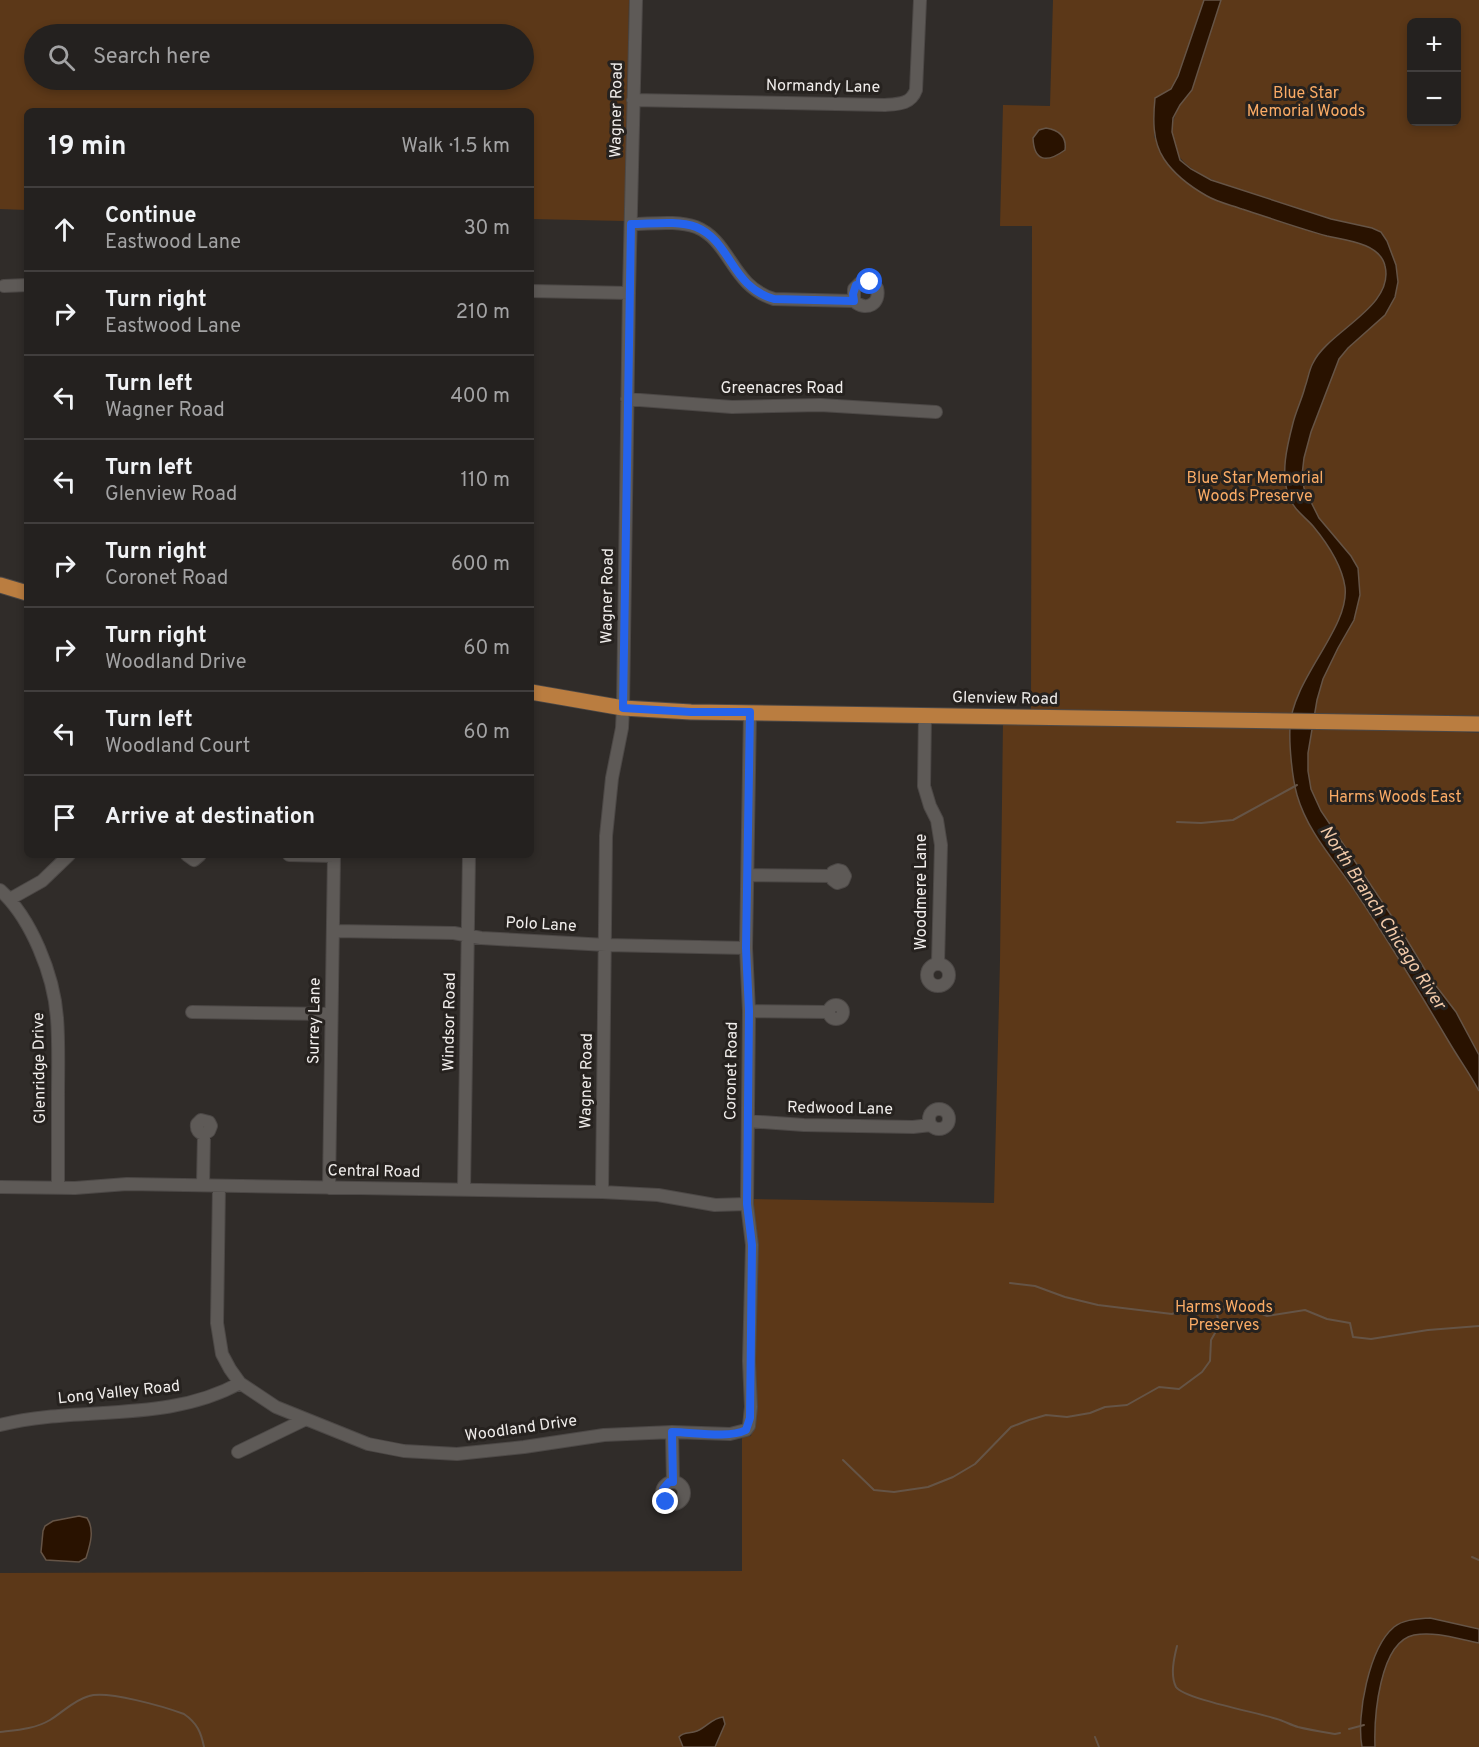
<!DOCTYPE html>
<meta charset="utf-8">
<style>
:root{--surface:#24211f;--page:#302e2c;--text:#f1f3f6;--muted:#a3a3a4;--line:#413e3d}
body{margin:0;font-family:Overpass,sans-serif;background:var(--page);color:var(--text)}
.controls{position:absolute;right:18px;top:18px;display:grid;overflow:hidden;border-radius:9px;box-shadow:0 3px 9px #0003}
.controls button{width:54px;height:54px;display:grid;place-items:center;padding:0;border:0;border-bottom:2px solid var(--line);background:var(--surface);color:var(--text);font:30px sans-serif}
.stop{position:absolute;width:18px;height:18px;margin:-14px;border:4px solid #2563eb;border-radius:50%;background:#fff}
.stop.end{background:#2563eb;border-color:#fff;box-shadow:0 2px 6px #0008}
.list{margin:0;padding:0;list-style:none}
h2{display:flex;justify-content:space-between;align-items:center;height:78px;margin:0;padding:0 24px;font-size:26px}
h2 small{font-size:20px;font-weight:400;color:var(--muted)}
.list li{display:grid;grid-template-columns:39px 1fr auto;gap:18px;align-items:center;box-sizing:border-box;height:84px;padding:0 24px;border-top:2px solid var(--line)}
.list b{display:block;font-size:22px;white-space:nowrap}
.list p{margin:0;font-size:20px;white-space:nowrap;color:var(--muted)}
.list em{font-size:20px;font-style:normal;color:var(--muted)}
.icon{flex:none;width:33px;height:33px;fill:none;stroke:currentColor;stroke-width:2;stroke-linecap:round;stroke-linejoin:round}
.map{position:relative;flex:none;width:1479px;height:1747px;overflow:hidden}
.search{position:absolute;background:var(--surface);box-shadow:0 3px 9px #0003;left:24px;top:24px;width:510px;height:66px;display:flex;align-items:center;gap:15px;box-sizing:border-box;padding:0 21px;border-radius:33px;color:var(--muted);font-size:22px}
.panel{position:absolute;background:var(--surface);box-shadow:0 3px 9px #0003;left:24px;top:108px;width:510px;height:750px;border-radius:9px}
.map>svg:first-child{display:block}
.green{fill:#5c3818;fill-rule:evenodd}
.water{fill:#291200;stroke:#655446;stroke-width:1.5}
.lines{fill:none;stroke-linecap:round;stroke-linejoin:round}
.stream{stroke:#655446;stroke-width:2}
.minor-casing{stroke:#4c4846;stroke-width:14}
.major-casing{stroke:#4c4846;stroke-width:17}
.minor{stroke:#5e5a57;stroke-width:12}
.major{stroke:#ba7d40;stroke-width:15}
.route{stroke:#2563eb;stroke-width:8}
.labels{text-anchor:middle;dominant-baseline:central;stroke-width:6;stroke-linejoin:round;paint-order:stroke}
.street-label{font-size:16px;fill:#f0edeb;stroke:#26221f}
.park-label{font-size:16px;fill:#faab65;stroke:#26221f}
.water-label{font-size:18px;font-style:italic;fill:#f1c9a8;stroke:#26221f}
</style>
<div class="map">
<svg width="1479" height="1747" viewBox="0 0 1479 1747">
<rect width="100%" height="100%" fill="#302c29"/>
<path class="green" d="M0,0H629L625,221L531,219V111H27V210L0,209ZM34,34H524V80H34Z
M1053,0H1479V716L1031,710L1032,226H1000L1003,105L1050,106ZM1412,22H1456V122H1412ZM1154,107L1178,108C1156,158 1196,175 1237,189L1178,176L1154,137Z
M1003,721L1379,727L1479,733V1747H0V1573L742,1571V1437L751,1436L754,1422L751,1199L994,1203L1000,960Z"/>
<path class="water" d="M1204,0H1221L1192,90L1180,105L1173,118L1172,132L1180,160L1191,169L1211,180L1331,219L1372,228L1381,232L1387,241L1396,265L1398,282L1395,297L1385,315L1348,348L1339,359L1311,432L1304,458L1302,475L1304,488L1319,518L1351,556L1358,568L1360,595L1354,620L1338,648L1323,679L1317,700L1308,753V771L1311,789L1321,811L1401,930L1430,978L1456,1012L1479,1055V1091C1470,1074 1459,1059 1449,1042C1420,993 1391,945 1359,897C1338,864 1308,834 1297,795C1292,777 1289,745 1290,727C1292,679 1350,628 1345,587C1342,566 1327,543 1313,526C1304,516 1294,510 1289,497C1280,474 1287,446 1293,423C1296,411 1302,399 1305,387C1308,379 1309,370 1313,363C1328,331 1395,307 1385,266C1380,243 1345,240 1327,236C1298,228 1270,218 1242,209C1231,205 1217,202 1207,196C1191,187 1174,174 1164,159C1152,141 1153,118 1155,98L1171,89L1178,76Z
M1046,128C1059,130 1067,137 1065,150C1047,163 1034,162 1033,138L1039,130Z
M79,1516L87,1518C95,1530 90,1545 86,1558L79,1562L46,1560L41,1552L43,1531L45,1526L53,1521Z
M1430,1618L1479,1629V1643C1458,1639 1435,1631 1414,1635C1379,1642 1374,1718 1375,1747H1362C1356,1716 1369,1648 1394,1627C1404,1619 1419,1619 1430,1618Z
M723,1717L725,1724L715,1747H683L679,1737C684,1731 690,1734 697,1731C707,1727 712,1718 723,1717Z"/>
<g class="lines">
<path class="stream" d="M1177,822L1201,823L1233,820L1297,785
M1010,1283L1035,1286L1065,1297L1098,1305L1172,1314C1188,1306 1201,1308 1217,1314
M843,1460L874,1490L894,1492L928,1487L953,1477L975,1464L1011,1427L1029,1420L1046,1415L1067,1417L1090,1413L1105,1407L1127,1405L1159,1387L1179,1389L1202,1372L1210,1361L1211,1340L1219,1326L1217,1314L1226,1308L1253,1310L1267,1316L1305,1310L1327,1319L1350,1323L1353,1337L1371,1339L1428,1330L1479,1326
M1472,1557L1479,1560
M1177,1646C1174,1658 1170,1675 1176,1687C1184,1699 1260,1713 1277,1719C1284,1721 1291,1725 1298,1727C1310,1730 1323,1732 1335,1734L1340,1733
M1349,1729L1364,1725
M0,1732C17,1730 35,1729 50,1720C63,1712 74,1700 89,1696C107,1690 165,1707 184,1714C197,1723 201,1732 204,1747
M1095,1737L1099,1747"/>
<g class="minor-casing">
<path id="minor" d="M633,100L885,105C899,104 911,104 916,90L920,0
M631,224C651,224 677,220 696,227C731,241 731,286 774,299L854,301C866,312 881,304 877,288L870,282L860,283L854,289V301
M4,286L27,285
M531,291L629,293
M627,399L732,407L820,405L936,412
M925,715L924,786L930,806L937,820L941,845L938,963
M187,855L194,860L200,855
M289,855L334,856
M748,875L832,876L833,880L837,883L843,881L845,876L842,871L838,870L833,872L832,876
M0,890C31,918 54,975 57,1018C59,1043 58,1070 58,1096C58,1127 58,1157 58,1188
M10,899L42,881L69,855
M334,931L454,933L481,938L606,945L746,948
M927 975a11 11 0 1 1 22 0a11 11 0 1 1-22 0Z
M829 1012a7 7 0 1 1 14 0a7 7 0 1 1-14 0Z
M749,1011L828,1012
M192,1012L331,1014
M929 1119a10 10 0 1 1 20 0a10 10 0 1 1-20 0Z
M748,1121L804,1125L913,1127L931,1125
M203,1185L204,1134L209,1131L211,1126L209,1122L201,1120L197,1124C196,1130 199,1133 204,1134
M219,1186L217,1323L222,1354L230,1369L240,1383L276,1407L368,1444L404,1451L457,1454L524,1447L604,1435L672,1432L730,1434L746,1430L749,1426L751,1407L749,1361L752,1245L747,1204L749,1011L746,948L750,712
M0,1187L75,1188L127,1184L602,1192L658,1195L715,1205L747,1204
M329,1188L334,855
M464,1189L469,855
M602,1192L606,836L612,778L622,728L623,708L629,293L636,0
M0,1425C78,1405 166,1424 240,1383
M672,1432L673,1482
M238,1452L304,1420
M662 1493a11 11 0 1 1 22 0a11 11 0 1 1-22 0Z"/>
</g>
<g class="major-casing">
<path id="major" d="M0,585L27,593
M531,692L623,708L691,712L1479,724"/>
</g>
<use href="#minor" class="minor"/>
<use href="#major" class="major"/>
</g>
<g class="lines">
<path class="route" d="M666,1502L663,1497V1489L669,1482H673L672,1432C693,1432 728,1439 746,1430L750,1418L752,1245L747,1204L749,1011L746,948L750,712H691L623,708L631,224C651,224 677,220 696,227C731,241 731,287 774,299L854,301L853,294L856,285L866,282H870"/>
</g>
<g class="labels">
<g class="street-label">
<text transform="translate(823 87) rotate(1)">Normandy Lane</text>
<text transform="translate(617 110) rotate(-89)">Wagner Road</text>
<text x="782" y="389">Greenacres Road</text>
<text transform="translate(608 596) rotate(-89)">Wagner Road</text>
<text transform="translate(1005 699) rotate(1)">Glenview Road</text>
<text transform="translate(922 892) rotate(-90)">Woodmere Lane</text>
<text transform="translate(541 925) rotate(3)">Polo Lane</text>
<text transform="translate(315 1021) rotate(-89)">Surrey Lane</text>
<text transform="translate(450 1022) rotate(-89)">Windsor Road</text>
<text transform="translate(40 1068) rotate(-91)">Glenridge Drive</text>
<text transform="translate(732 1071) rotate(-89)">Coronet Road</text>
<text transform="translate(587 1081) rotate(-89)">Wagner Road</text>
<text transform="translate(840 1109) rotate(1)">Redwood Lane</text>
<text transform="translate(374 1172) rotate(1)">Central Road</text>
<text transform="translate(119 1393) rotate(-6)">Long Valley Road</text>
<text transform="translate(521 1429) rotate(-8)">Woodland Drive</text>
</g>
<g class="park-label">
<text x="1306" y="94">Blue Star<tspan x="1306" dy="18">Memorial Woods</tspan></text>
<text x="1255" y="479">Blue Star Memorial<tspan x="1255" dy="18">Woods Preserve</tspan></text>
<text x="1395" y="798">Harms Woods East</text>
<text x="1224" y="1308">Harms Woods<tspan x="1224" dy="18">Preserves</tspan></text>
</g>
<g class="water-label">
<text transform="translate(1382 918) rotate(57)">North Branch Chicago River</text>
</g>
</g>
</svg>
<div class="controls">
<button>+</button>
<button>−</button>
</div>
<div class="stop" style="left:870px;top:282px"></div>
<div class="stop end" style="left:666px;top:1502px"></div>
<div class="search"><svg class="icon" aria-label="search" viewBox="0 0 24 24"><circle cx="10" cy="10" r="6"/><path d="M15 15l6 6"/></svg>Search here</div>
<section class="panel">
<h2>19 min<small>Walk · 1.5 km</small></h2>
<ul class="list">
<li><svg class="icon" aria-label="ahead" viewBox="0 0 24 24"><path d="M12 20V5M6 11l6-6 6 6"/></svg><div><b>Continue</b><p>Eastwood Lane</p></div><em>30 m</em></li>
<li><svg class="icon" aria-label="right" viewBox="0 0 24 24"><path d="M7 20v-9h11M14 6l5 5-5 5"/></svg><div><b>Turn right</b><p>Eastwood Lane</p></div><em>210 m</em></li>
<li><svg class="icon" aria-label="left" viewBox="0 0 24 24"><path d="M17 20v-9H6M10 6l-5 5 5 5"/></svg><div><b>Turn left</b><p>Wagner Road</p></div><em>400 m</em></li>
<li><svg class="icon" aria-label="left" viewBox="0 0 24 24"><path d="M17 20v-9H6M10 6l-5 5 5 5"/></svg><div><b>Turn left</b><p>Glenview Road</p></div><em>110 m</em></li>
<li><svg class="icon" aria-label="right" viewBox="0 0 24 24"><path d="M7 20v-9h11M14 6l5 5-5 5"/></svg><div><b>Turn right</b><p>Coronet Road</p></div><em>600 m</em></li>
<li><svg class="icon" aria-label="right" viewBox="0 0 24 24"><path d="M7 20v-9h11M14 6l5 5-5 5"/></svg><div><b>Turn right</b><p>Woodland Drive</p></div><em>60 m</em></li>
<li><svg class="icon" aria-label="left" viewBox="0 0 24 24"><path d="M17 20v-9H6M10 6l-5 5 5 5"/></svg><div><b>Turn left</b><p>Woodland Court</p></div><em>60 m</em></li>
<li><svg class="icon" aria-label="arrive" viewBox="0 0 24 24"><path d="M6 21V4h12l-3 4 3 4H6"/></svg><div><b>Arrive at destination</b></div></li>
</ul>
</section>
</div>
